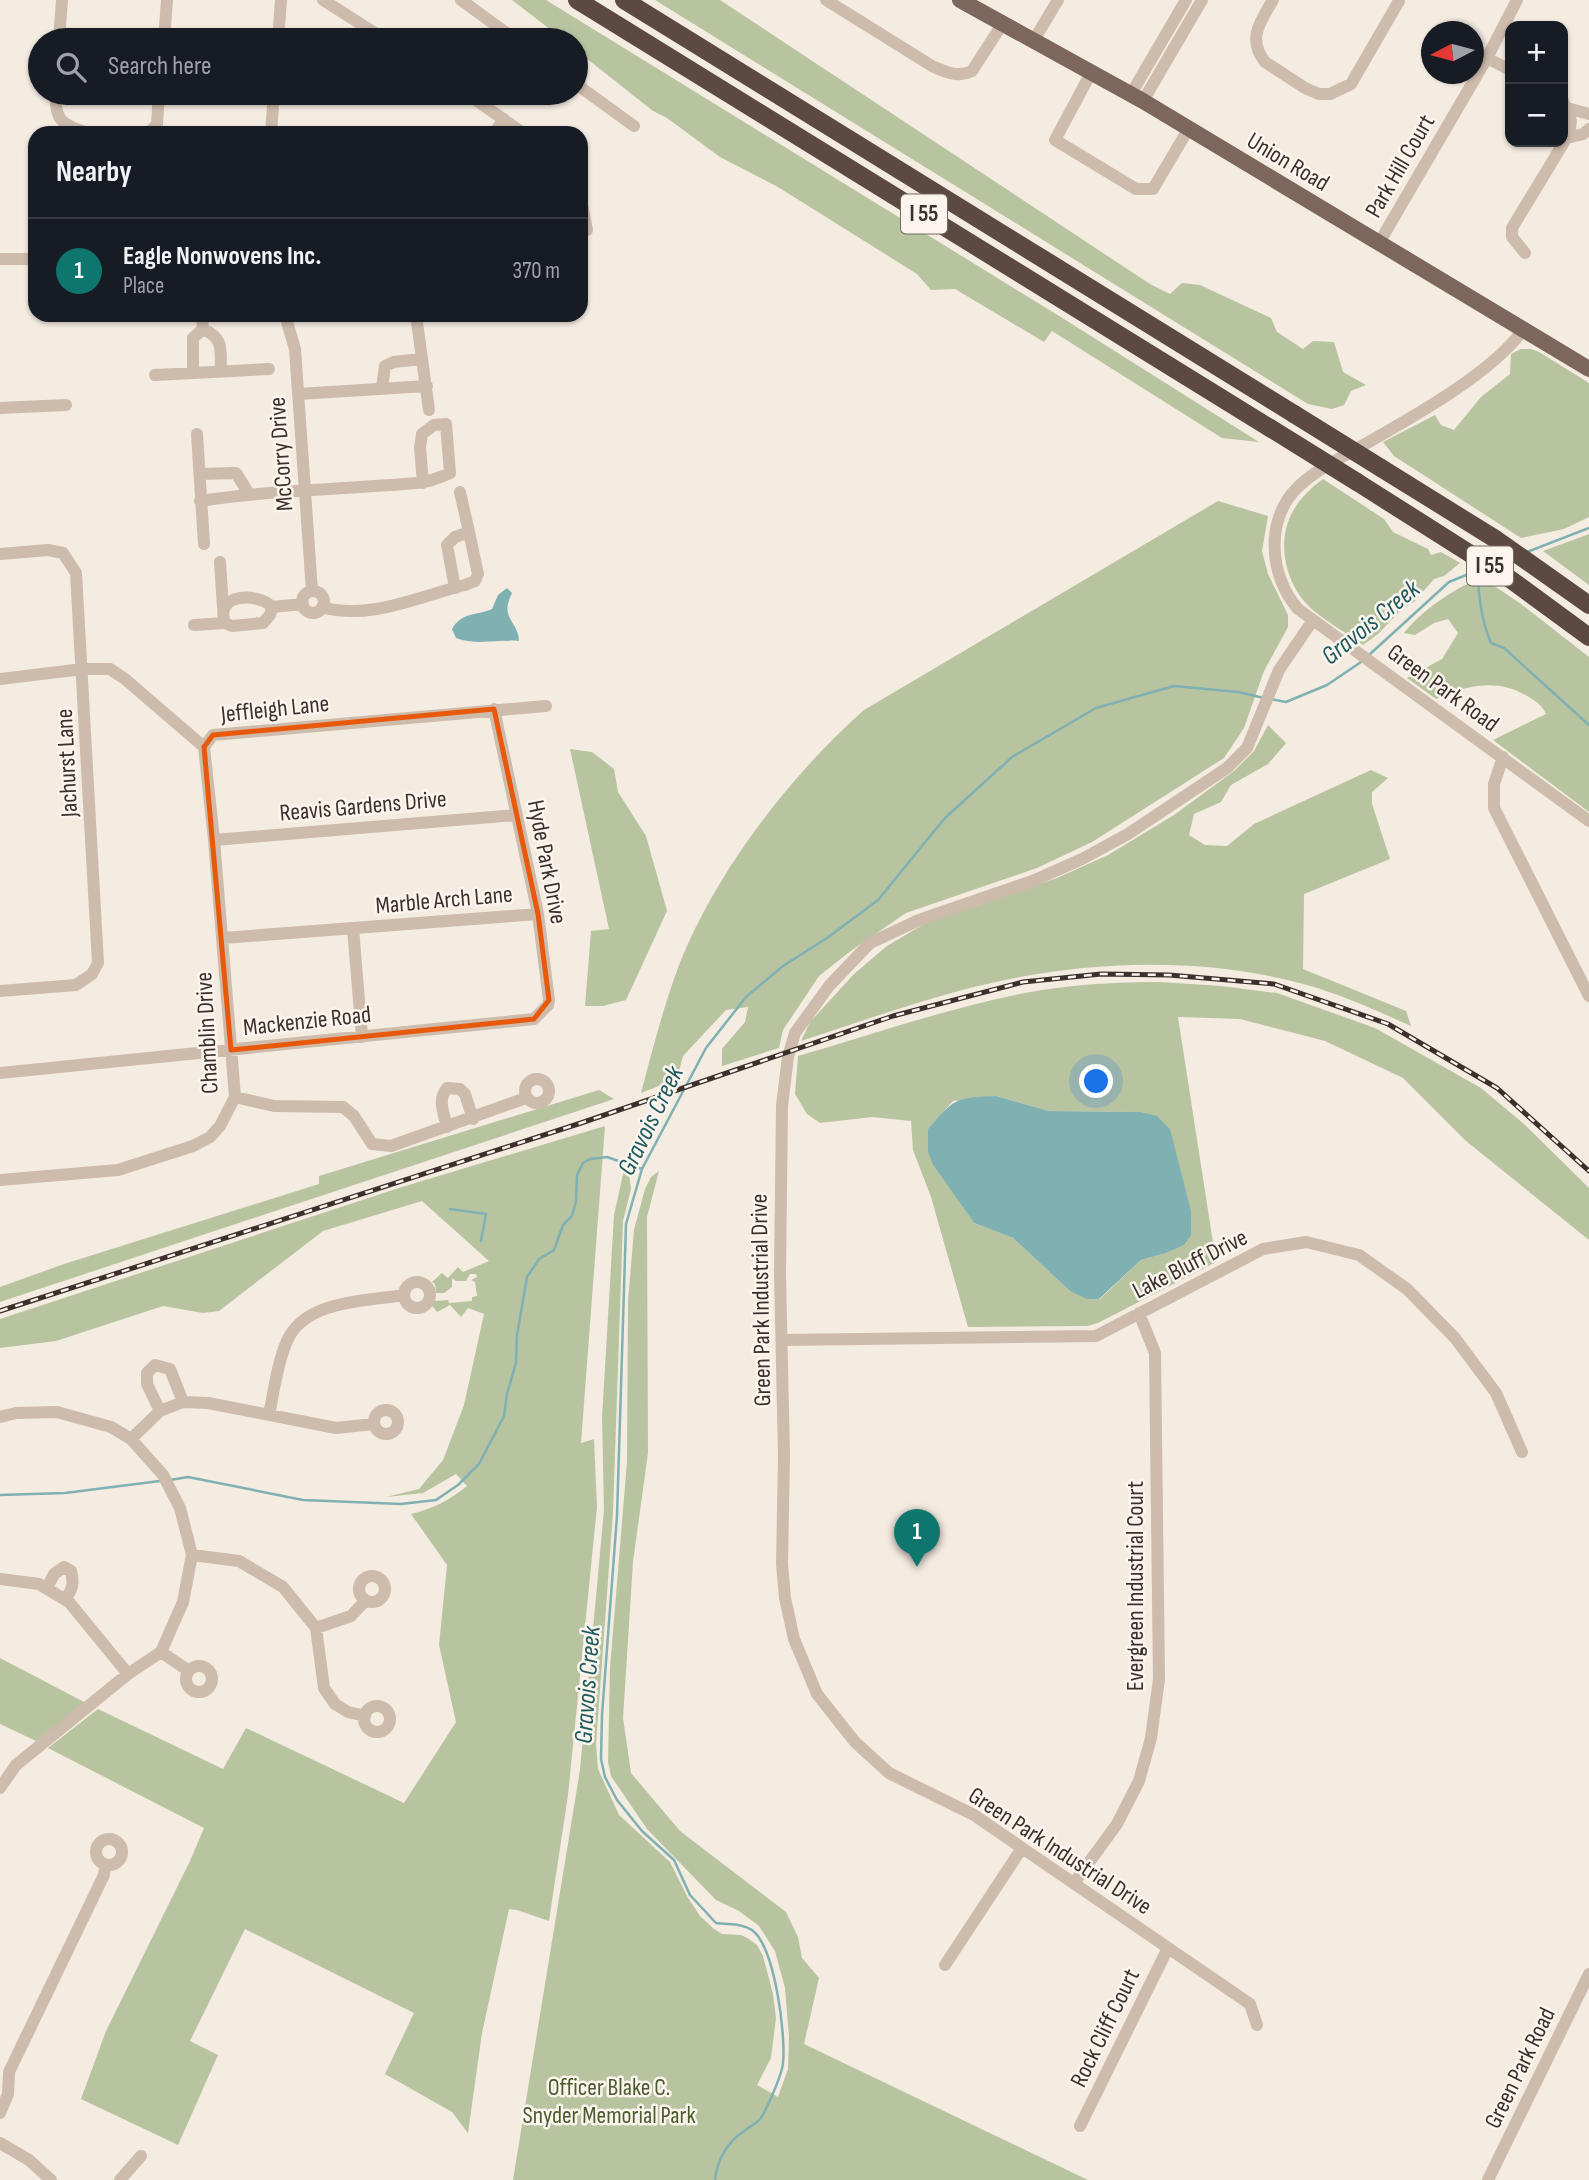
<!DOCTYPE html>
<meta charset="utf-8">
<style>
:root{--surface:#171b24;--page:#20242c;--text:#f1f3f6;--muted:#9ea1a6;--line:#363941;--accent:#0f766e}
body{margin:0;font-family:"Sofia Sans Condensed",sans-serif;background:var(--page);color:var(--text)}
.controls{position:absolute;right:21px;top:21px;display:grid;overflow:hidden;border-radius:14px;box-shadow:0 2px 5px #0004}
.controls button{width:63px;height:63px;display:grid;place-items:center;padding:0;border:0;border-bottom:2px solid var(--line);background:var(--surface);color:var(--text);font:35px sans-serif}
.compass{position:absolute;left:1421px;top:21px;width:63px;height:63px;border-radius:50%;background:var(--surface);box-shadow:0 2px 5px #0004;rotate:264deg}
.you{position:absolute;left:1097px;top:1082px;width:24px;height:24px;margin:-18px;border:5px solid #fff;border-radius:50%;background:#1a73e8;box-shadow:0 0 0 10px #1a73e833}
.badge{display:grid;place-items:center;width:46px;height:46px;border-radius:50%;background:var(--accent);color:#fff;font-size:23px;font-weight:700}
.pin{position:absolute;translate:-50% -58px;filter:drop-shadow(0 2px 4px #0008)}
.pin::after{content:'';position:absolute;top:37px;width:24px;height:21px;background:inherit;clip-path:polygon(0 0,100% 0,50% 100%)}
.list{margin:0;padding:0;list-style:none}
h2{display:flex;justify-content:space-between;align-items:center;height:91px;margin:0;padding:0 28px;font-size:30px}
h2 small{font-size:23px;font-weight:400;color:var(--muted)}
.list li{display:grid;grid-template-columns:46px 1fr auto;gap:21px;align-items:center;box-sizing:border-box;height:105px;padding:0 28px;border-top:2px solid var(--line)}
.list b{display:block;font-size:26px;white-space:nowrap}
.list p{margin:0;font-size:23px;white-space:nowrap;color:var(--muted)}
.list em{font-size:23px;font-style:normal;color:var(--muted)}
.icon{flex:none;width:38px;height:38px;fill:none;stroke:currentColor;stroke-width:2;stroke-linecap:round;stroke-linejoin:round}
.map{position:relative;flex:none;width:1589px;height:2180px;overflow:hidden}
.search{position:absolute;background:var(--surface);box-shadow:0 2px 5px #0004;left:28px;top:28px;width:560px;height:77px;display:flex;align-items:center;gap:18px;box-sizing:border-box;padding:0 24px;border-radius:38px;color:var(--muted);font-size:26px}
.panel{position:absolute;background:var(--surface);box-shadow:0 2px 5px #0004;left:28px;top:126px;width:560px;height:196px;border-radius:21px}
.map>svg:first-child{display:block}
.green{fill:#b8c4a0;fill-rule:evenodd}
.water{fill:#7fb0b2}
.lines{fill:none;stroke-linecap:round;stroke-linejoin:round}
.stream{stroke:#7fb0b2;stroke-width:2.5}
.minor{stroke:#cdbbac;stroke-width:12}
.major{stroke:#7d675c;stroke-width:16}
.highway{stroke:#5c4a42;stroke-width:18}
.rail-casing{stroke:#3b302b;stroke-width:5}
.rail{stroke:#fbf5ee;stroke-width:2.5;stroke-dasharray:8;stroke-linecap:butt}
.highway-bridge{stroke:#5c4a42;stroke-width:18}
.marked{fill:none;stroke:#e8590c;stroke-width:5;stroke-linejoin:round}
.labels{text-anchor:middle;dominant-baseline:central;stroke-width:5;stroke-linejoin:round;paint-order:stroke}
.shield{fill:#fbf5ee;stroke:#756b66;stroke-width:2}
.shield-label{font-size:23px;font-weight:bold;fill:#3b302b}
.street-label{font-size:24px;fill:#3b302b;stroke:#fbf5ee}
.park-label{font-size:24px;fill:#4a5a2e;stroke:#fbf5ee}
.water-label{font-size:26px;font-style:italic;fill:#1f5a5e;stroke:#fbf5ee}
</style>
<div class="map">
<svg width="1589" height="2180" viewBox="0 0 1589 2180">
<rect width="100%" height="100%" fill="#f4ebe1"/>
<path class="green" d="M512,0H546L1064,319L1259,442L1222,438L1052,331L1044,342L955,289L931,290L917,274L778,187L720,157L667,118L653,111L576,50V40H564Z
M655,0H720L1150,284L1170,294L1182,283L1200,285L1271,318L1277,332L1303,349L1313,341L1334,342L1343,372L1366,385L1351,391L1344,405L1332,409L1308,404Z
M1521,349H1531L1539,352L1589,383V517L1564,529L1521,538L1394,456L1383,442L1435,415L1441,425L1454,430L1481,397L1510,374L1511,354Z
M1323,479L1384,519L1393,532L1428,549L1431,555L1441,552L1460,563L1444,576L1434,579L1414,602L1403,608L1378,634L1363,645C1347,633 1328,623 1313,610C1286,587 1275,543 1293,511C1300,498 1312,487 1323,479Z
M1218,501L1268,516L1262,551L1268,574L1288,615V627L1264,671L1244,728L1224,758L1092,842L1037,868L906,913L852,950L819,976L783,1030L779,1048L722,1066V1049L745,1022L748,1007L726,1010L683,1056L677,1079L641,1093C651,1055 661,1016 674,979C708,882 787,778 864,710Z
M1589,534V585L1543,551Z
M1481,577L1521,604L1589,657V812L1493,740L1546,714C1542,705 1536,701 1527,696C1498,678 1466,685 1436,699L1407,678L1442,659L1458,633L1448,619L1434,623L1415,635L1404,633C1423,609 1453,590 1481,577Z
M1268,725L1286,743L1268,764L1231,785L1221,802L1194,814L1189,835L1205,845L1227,846L1254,824L1371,770L1388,778L1372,792V804L1390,859L1304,894L1303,969L1406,1011L1411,1026C1377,1011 1343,995 1307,985C1210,958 1103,960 1005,980C936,994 869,1019 801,1041L810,1022L854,974L887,946L924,924L1057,878L1108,855L1174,815L1234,771L1254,751Z
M570,749L592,752L614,769L618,792L646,836L667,911L626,1000L603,1006H585L591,931L609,929Z
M1160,982L1221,986L1277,993L1375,1028L1481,1088L1524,1124L1589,1188V1240L1466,1141L1403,1078L1325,1041L1240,1019L1178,1017L1216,1262L1098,1323L1087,1326L968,1327L931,1197L913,1150L911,1121L872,1117L820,1123L807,1114L795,1094L798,1056C878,1033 959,1004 1042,990C1081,984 1120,982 1160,982ZM996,1096L1049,1111L1140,1112L1163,1254L1141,1260L1100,1299L1070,1291L1013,1238L974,1223L944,1179L928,1129L953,1101Z
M599,1090L614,1099L0,1302V1287L64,1264L319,1184V1176Z
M605,1126L581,1443L594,1439L597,1507L568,1795L549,1921L517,1910L509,1909L482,2033L468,2133L452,2112L385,2074L414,2013L245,1929L190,2041L218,2055L178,2145L81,2099L106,2031L190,1861L204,1828L48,1748L98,1709L223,1769L246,1728L404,1803L456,1722L439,1645L447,1565L411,1514C432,1509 450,1500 467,1486L456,1474L423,1493L386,1497L419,1489L443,1460L464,1405L484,1314L468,1308L461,1317L450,1305L437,1312L431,1304L434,1301L448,1300L449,1303L472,1301V1297L477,1296L475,1282L471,1280L477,1277L476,1274H470L466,1281H456L452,1278V1287L444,1293H436L435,1284L432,1282L442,1273L448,1278L458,1267L463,1272L489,1261L422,1201L323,1231L219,1311L203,1313L163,1306L56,1341L0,1348V1319L402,1187Z
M624,1170L629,1174L631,1189L623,1221L613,1512L596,1744L598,1769L619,1815L670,1862L687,1896L700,1916L713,1928L722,1934L741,1935L749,1939L757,1945L763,1956L773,1994L776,2018L771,2058L757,2085L778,2097L788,2069L789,2037L785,1988L775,1951L759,1926L739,1911L716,1900L647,1829L611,1776L608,1762L610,1668L627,1462L628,1301L634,1230L645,1189L651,1177L659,1171L647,1217L648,1453L633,1562L623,1718L631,1773L680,1831L786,1912L798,1937L802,1958L819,1978L804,2044L1088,2180H513L580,1770L604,1510L602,1418L614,1215Z
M0,1658L86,1703L36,1741L0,1724Z"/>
<path class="water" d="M507,588L512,593C499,619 518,620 519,641C497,639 477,646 456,638L452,629C462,612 475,616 492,609L498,595Z
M996,1096L1049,1111L1140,1112L1157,1116L1170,1129L1191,1211V1235L1184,1245L1163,1254L1141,1260L1099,1299H1087L1070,1291L1013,1238L974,1223L932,1163L928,1151V1129C956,1098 953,1098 996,1096Z"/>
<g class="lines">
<path class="stream" d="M1527,552L1589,528
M1497,563L1511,558
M1478,570C1478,596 1481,619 1491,643L1504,648L1589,725
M1369,655L1449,582L1481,569
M1270,699L1286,702L1327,685L1361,662
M450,1209L486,1214L481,1241
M170,1480L188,1477L303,1500L401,1504L436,1500L458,1485L479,1464L504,1416L507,1394L516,1363L517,1335L527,1277L539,1259L554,1250L563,1225L572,1216L576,1202L577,1175L583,1163L590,1159L607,1157L642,1169
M0,1495L65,1493L160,1481
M715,2180C717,2160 727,2143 744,2131C749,2127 757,2123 761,2118C767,2108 782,2075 783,2063C786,2035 775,1947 752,1930C742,1923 728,1925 716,1923L690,1895L674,1860L642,1831L617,1800L605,1777L601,1759L602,1715L617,1516L626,1224L642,1169L706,1048L746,997L783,966L827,938L878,900L945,818L1012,757L1096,708L1174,686L1238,692L1264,698"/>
<path class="minor" d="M323,0L386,40
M461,0L516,40
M826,0L932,66C945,72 958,78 972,71L1003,23
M1273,0C1260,22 1247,39 1265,62L1305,88L1319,94H1330L1351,84L1399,1
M59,40L62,0
M164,40L167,0
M278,40L281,0
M1034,40L1058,0
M1487,58L1510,70
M1092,71L1055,140L1136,189H1153L1189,128
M576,84L634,126
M56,93C54,121 63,125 88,133
M466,93L523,133
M1131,94L1186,0
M1143,101L1202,0
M1567,108L1589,114
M149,133L157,124L159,93
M271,133L274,93
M494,133L504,119
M1567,138L1583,134L1589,129
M581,200L587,230
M1379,243L1487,58L1517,0
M1525,253L1512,237V228L1569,134L1571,121L1563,101
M0,259H35
M202,315L203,329
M285,315L295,349L312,591
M416,315L429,410
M203,329C225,339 220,350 221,371
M1523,330C1490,375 1409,419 1360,447C1339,459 1315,470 1297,488C1265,520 1269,576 1298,609L1589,821
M193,372V338L203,329
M155,375L269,369
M382,387L385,366L394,362L421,359
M298,394L427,386
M0,408L66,405
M197,434L204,544
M200,474L236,473L249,494
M460,492L469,532
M200,501C272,490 345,489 417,483C429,482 439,478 450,473L446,424L434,425L422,434L420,448L423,483
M0,554L48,550L63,553L76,573L98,963L92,974L76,985L0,991
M220,562L223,607
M302 602a11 11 0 1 1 22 0a11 11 0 1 1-22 0Z
M272,607C258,592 214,593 225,623L232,626L263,623L270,615L272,607L303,604
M322,607C369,621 420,596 465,585L475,581L478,574L469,532L455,537L447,545L455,588
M194,625L225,623
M0,679L83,669H110L125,679L204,747L213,735L546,706
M1503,757L1494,784V808L1589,996
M214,840L516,815
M353,928L362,1037
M223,938L538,914
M0,1073L534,1019L548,1005L549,1000L538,914L494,709
M525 1091a12 12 0 1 1 24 0a12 12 0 1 1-24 0Z
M235,1097L274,1106L343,1107L354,1116L372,1144L391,1146L526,1098
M447,1127C444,1114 437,1100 447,1088L460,1089L465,1094L473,1119
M0,1180L118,1170L193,1146L210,1137L220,1126L235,1097L214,840L204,747
M404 1295a13 13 0 1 1 26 0a13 13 0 1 1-26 0Z
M782,1340L1096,1336L1263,1249L1306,1242L1359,1255L1407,1289L1455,1338L1496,1393L1522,1452
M374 1422a12 12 0 1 1 24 0a12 12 0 1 1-24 0Z
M160,1411L147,1384V1373L155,1365L170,1369L183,1402
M269,1415C274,1391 277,1364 287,1341C305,1300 366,1301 404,1295
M0,1417L16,1413L57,1412L111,1427L131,1439L163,1475L180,1508L192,1555L183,1602L161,1652L128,1674L16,1765L0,1788
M131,1439L160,1411L183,1402L208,1403L336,1428L374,1424
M192,1555L239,1561L283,1587L316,1628L324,1688L335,1704L348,1712L365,1716
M359 1589a13 13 0 1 1 26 0a13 13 0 1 1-26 0Z
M0,1579L39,1584L69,1602L128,1674
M47,1588L54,1574L64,1567L71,1571C74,1583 73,1589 65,1599
M316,1628L351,1616L365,1601
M161,1652L189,1671
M186 1679a13 13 0 1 1 26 0a13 13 0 1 1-26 0Z
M364 1719a13 13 0 1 1 26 0a13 13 0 1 1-26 0Z
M96 1852a13 13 0 1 1 26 0a13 13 0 1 1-26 0Z
M1074,1883L1117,1824L1139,1781L1151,1738L1159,1679L1155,1353L1139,1313
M945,1965L1022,1848
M1257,2025L1250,2004L974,1815L889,1773L855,1742L817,1694L794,1639L785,1598L782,1564L784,1456L780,1274L782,1106L788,1057L795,1033L829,986L870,943L919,920L1035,880L1082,859L1128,834L1227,768L1247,748L1279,670L1313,620
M0,2113L8,2094L9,2072L104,1875L105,1866
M1080,2126L1168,1948
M0,2143L29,2160L51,2180
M120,2180L141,2156
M1488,2180L1589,1974"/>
<path class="major" d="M960,0L1143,101L1589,369"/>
<path class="highway" d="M577,0L1270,428
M624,0L1294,414
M1381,468L1497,540L1589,605
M1357,482L1510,579L1589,637"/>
<g class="rail-casing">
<path id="rail" d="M0,1311L581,1123L893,1016L1023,982L1101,974L1169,975L1274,984L1388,1024L1497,1088L1589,1171"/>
</g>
<use href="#rail" class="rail"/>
<path class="highway-bridge" d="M1294,414L1381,468
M1270,428L1357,482"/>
</g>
<path class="marked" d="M494,709L538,914L549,1000L534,1019L231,1050L204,747L213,735Z"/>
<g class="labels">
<g class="shield">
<rect x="901" y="194.5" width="46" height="39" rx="5"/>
<rect x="1467" y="546.5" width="46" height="39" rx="5"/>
</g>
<g class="shield-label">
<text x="924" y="214">I 55</text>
<text x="1490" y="566">I 55</text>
</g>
<g class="street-label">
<text transform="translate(1288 162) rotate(31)">Union Road</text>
<text transform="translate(1400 166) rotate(-60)">Park Hill Court</text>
<text transform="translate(281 454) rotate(-94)">McCorry Drive</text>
<text transform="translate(1443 688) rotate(36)">Green Park Road</text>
<text transform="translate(275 709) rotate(-6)">Jeffleigh Lane</text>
<text transform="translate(67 763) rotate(-93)">Jachurst Lane</text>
<text transform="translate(363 806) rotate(-5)">Reavis Gardens Drive</text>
<text transform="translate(547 862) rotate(79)">Hyde Park Drive</text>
<text transform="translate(444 900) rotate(-5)">Marble Arch Lane</text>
<text transform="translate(307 1021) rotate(-6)">Mackenzie Road</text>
<text transform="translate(207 1033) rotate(-93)">Chamblin Drive</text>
<text transform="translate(1190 1264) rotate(-27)">Lake Bluff Drive</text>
<text transform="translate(761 1300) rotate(-91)">Green Park Industrial Drive</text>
<text transform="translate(1135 1586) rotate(-90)">Evergreen Industrial Court</text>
<text transform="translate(1060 1851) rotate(33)">Green Park Industrial Drive</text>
<text transform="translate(1105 2028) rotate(-64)">Rock Cliff Court</text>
<text transform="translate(1520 2068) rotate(-64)">Green Park Road</text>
</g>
<g class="park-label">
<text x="609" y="2087">Officer Blake C.<tspan x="609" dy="28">Snyder Memorial Park</tspan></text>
</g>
<g class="water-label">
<text transform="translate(1371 623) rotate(-39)">Gravois Creek</text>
<text transform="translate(651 1121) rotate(-64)">Gravois Creek</text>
<text transform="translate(588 1685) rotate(-86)">Gravois Creek</text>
</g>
</g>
</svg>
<div class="controls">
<button>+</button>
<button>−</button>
</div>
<svg class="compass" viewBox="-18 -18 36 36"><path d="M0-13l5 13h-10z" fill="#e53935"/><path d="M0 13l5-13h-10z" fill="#9ea1a6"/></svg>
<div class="you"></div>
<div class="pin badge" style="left:917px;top:1567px">1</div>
<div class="search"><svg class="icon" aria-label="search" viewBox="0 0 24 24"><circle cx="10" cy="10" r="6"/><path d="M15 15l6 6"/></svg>Search here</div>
<section class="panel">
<h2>Nearby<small></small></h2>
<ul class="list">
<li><span class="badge">1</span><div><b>Eagle Nonwovens Inc.</b><p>Place</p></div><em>370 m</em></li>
</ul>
</section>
</div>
